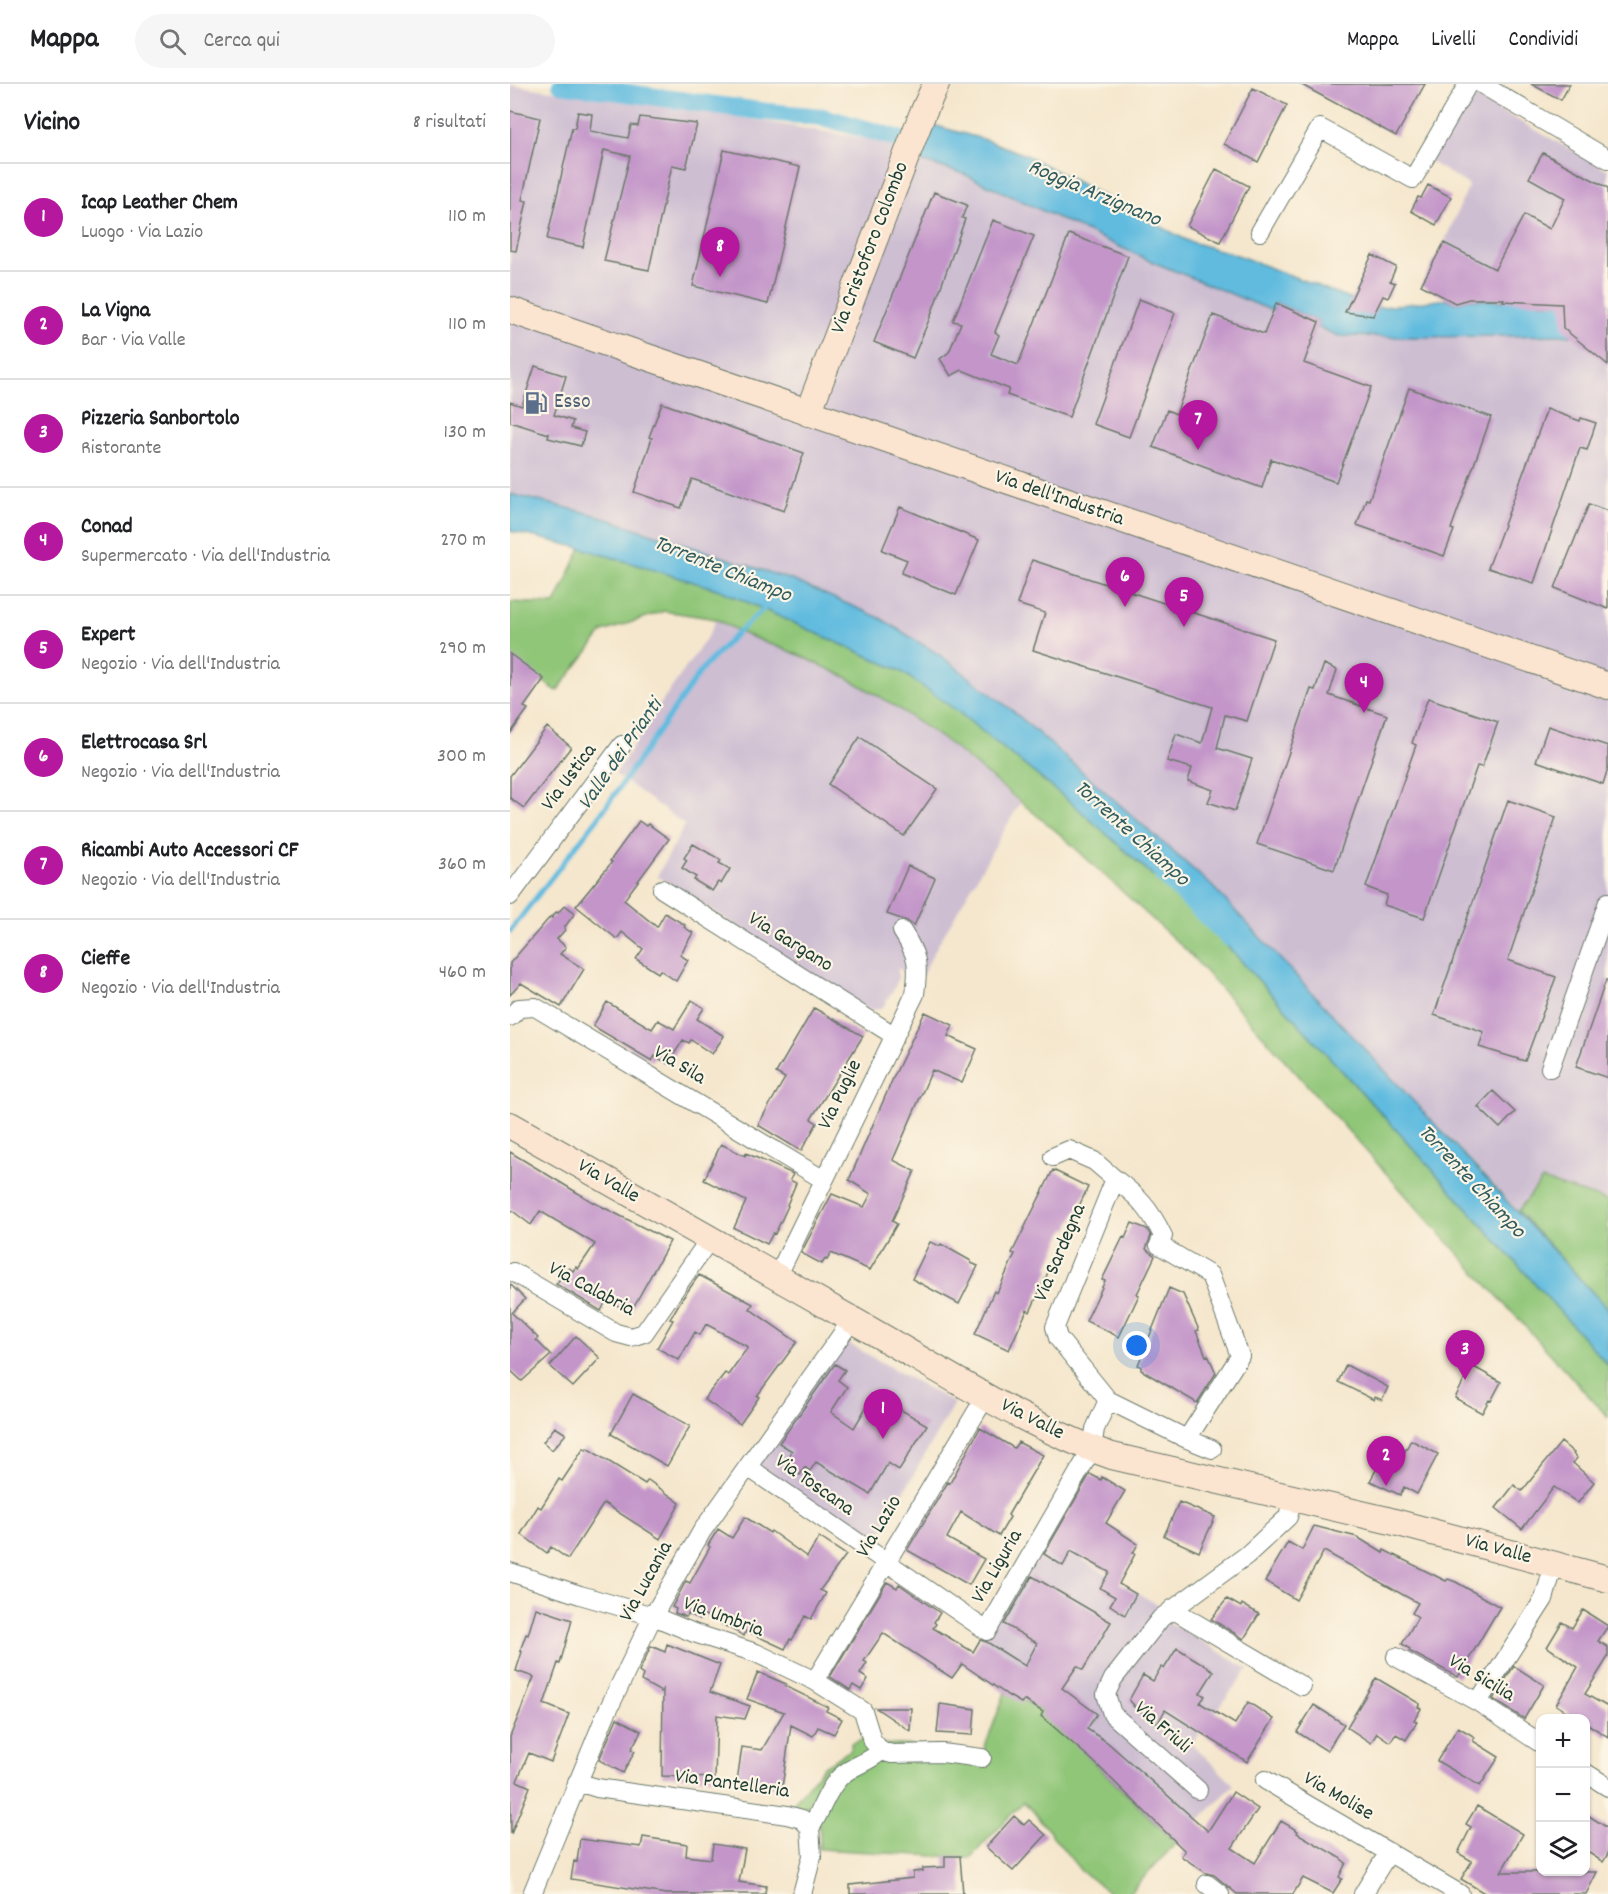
<!DOCTYPE html>
<html lang="it">
<meta charset="utf-8">
<style>
:root{--surface:#fff;--page:#f6f6f6;--text:#202124;--muted:#757577;--line:#e0e0e0;--accent:#b5179e}
body{margin:0;font-family:Dekko,sans-serif;background:var(--page);color:var(--text)}
.controls{position:absolute;right:18px;bottom:18px;display:grid;overflow:hidden;border-radius:12px;box-shadow:0 2px 4px #0004}
.controls button{width:54px;height:54px;display:grid;place-items:center;padding:0;border:0;border-bottom:2px solid var(--line);background:var(--surface);color:var(--text);font:30px sans-serif}
.you{position:absolute;left:627px;top:1262px;width:21px;height:21px;margin:-15px;border:4px solid #fff;border-radius:50%;background:#1a73e8;box-shadow:0 0 0 9px #1a73e833}
.badge{display:grid;place-items:center;width:39px;height:39px;border-radius:50%;background:var(--accent);color:#fff;font-size:20px;font-weight:700}
.pin{position:absolute;translate:-50% -50px;filter:drop-shadow(0 2px 3px #0008)}
.pin::after{content:'';position:absolute;top:32px;width:21px;height:18px;background:inherit;clip-path:polygon(0 0,100% 0,50% 100%)}
.list{margin:0;padding:0;list-style:none}
h2{display:flex;justify-content:space-between;align-items:center;height:78px;margin:0;padding:0 24px;font-size:26px}
h2 small{font-size:20px;font-weight:400;color:var(--muted)}
.list li{display:grid;grid-template-columns:39px 1fr auto;gap:18px;align-items:center;box-sizing:border-box;height:108px;padding:0 24px;border-top:2px solid var(--line)}
.list b{display:block;font-size:22px;white-space:nowrap}
.list p{margin:0;font-size:20px;white-space:nowrap;color:var(--muted)}
.list em{font-size:20px;font-style:normal;color:var(--muted)}
.icon{flex:none;width:33px;height:33px;fill:none;stroke:currentColor;stroke-width:2;stroke-linecap:round;stroke-linejoin:round}
.map{position:relative;flex:none;width:1098px;height:1810px;overflow:hidden}
header{display:flex;align-items:center;gap:36px;box-sizing:border-box;height:84px;padding:0 30px;background:var(--surface);border-bottom:2px solid var(--line)}
header strong{font-size:28px}
nav{display:flex;gap:33px;margin-inline-start:auto;font-size:21px}
.search{width:420px;height:54px;background:var(--page);display:flex;align-items:center;gap:15px;box-sizing:border-box;padding:0 21px;border-radius:33px;color:var(--muted);font-size:22px}
main{display:flex}
aside{flex:1;background:var(--surface)}
.map>svg:first-child{display:block}
.industrial{fill:#cdbed2}
.green{fill:#90c678;stroke:#588256;stroke-width:1.5}
.water{fill:#61bbdf;stroke:#407c8a;stroke-width:1.5}
.lines{fill:none;stroke-linecap:round;stroke-linejoin:round}
.stream{stroke:#61bbdf;stroke-width:5}
.canal{stroke:#61bbdf;stroke-width:18}
.building{fill:#c395c9}
.street-casing{stroke:#6a786a;stroke-width:20}
.secondary-casing{stroke:#6a786a;stroke-width:28}
.street{stroke:#fff;stroke-width:18}
.secondary{stroke:#fce5d0;stroke-width:26}
.labels{text-anchor:middle;dominant-baseline:central;stroke-width:4.5;stroke-linejoin:round;paint-order:stroke}
.street-label{font-size:21px;fill:#1f3d34;stroke:#fcf5e5}
.service-label{font-size:21px;fill:#4e5e75;stroke:#fcf5e5;text-anchor:start}
.water-label{font-size:22px;font-style:italic;fill:#305c5f;stroke:#fcf5e5}
</style>
<header>
<strong>Mappa</strong>
<div class="search"><svg class="icon" aria-label="search" viewBox="0 0 24 24"><circle cx="10" cy="10" r="6"/><path d="M15 15l6 6"/></svg>Cerca qui</div>
<nav><a>Mappa</a><a>Livelli</a><a>Condividi</a></nav>
</header>
<main>
<aside>
<h2>Vicino<small>8 risultati</small></h2>
<ul class="list">
<li><span class="badge">1</span><div><b>Icap Leather Chem</b><p>Luogo · Via Lazio</p></div><em>110 m</em></li>
<li><span class="badge">2</span><div><b>La Vigna</b><p>Bar · Via Valle</p></div><em>110 m</em></li>
<li><span class="badge">3</span><div><b>Pizzeria Sanbortolo</b><p>Ristorante</p></div><em>130 m</em></li>
<li><span class="badge">4</span><div><b>Conad</b><p>Supermercato · Via dell'Industria</p></div><em>270 m</em></li>
<li><span class="badge">5</span><div><b>Expert</b><p>Negozio · Via dell'Industria</p></div><em>290 m</em></li>
<li><span class="badge">6</span><div><b>Elettrocasa Srl</b><p>Negozio · Via dell'Industria</p></div><em>300 m</em></li>
<li><span class="badge">7</span><div><b>Ricambi Auto Accessori CF</b><p>Negozio · Via dell'Industria</p></div><em>360 m</em></li>
<li><span class="badge">8</span><div><b>Cieffe</b><p>Negozio · Via dell'Industria</p></div><em>460 m</em></li>
</ul>
</aside>
<div class="map">
<svg width="1098" height="1810" viewBox="0 0 1098 1810">
<rect width="100%" height="100%" fill="#fcf5e5"/>
<filter id="ink" filterUnits="userSpaceOnUse"><feTurbulence type="fractalNoise" baseFrequency=".0167" numOctaves="2"/><feDisplacementMap in="SourceGraphic" scale="12" xChannelSelector="R" yChannelSelector="G"/><feConvolveMatrix kernelMatrix="1 2 1 2 8 2 1 2 1" color-interpolation-filters="sRGB"/></filter>
<filter id="wash" filterUnits="userSpaceOnUse"><feTurbulence type="fractalNoise" baseFrequency=".008" numOctaves="4" result="noise"/><feDisplacementMap in="SourceGraphic" scale="24" xChannelSelector="R" yChannelSelector="G"/><feGaussianBlur stdDeviation="1.35" result="paint"/><feColorMatrix in="noise" values="0 0 0 0 0 0 0 0 0 0 0 0 0 0 0 0 0 1.4 0 .05"/><feComposite in="paint" operator="in"/></filter>
<g filter="url(#wash)">
<rect width="100%" height="100%" fill="#f5e7cd"/>
<path class="industrial" d="M0,1L203,29L399,62L395,72L454,90L638,176L762,227L766,219L809,238L829,252L909,253L1061,251L1098,243V1117L1032,1096L1008,1127L702,802L503,627L430,571L370,534L282,496L82,430L0,410Z
M953,6L1098,86V220L1029,219L959,215L945,219L911,201L934,159L959,101L912,73Z
M206,535L234,550L289,571L338,594L377,616L436,657L510,719L425,866L409,898L388,884V893L385,903L373,923L364,926L357,925L147,792L175,741L105,690L151,619L200,549Z
M325,1252L444,1319L364,1461L241,1378Z
M538,1431L583,1457L573,1476L648,1521L659,1540L668,1543L738,1585L682,1660L724,1701L666,1759L566,1661L531,1632L533,1628L455,1582L471,1554L472,1545Z"/>
<path class="green" d="M71,464L210,506L389,586L447,627L564,721L697,840L892,1052L1098,1281V1333L925,1144L678,868L552,752L436,657L377,617L338,594L289,571L234,550L206,535L154,527L93,548L47,607L0,575V518L45,520Z
M1032,1096L1098,1117V1225L1008,1127Z
M495,1609L514,1616L533,1628L666,1759L618,1810H602L571,1787L522,1726L513,1718L460,1774L309,1765C312,1746 309,1738 297,1724L281,1722L314,1682L341,1666V1659L357,1654L372,1660L425,1663L472,1671Z"/>
<path class="water" d="M409,37L476,56L516,71L678,157L727,171L865,224L937,215L945,219L959,215L993,217L1012,182L1029,219L1098,220L1062,251L909,253L829,252L807,243L809,238L766,219L763,227L638,176L454,90L394,72Z
M0,410L82,430L282,496L370,534L430,571L503,627L702,802L1098,1225V1281L892,1052L697,840L564,721L447,627L389,586L210,506L71,464L0,447Z"/>
<g class="lines">
<path class="stream" d="M647,794L716,860
M0,847L88,734L193,584L227,549L258,521"/>
<path class="canal" d="M51,0L257,28L313,33L383,53L411,64"/>
</g>
<g id="blocks">
<path class="building" d="M790,0H915L886,52Z
M1021,0H1060L1051,16Z
M743,4L777,21L748,78L714,60Z
M0,27L30,34L12,116L17,117L6,167L0,166Z
M68,28L82,30L80,47L118,54L121,41L128,42L130,33L187,40L176,84L162,81L139,186L94,177L120,72L94,66L73,163L37,155L62,44H65Z
M214,66L290,83L258,220L183,202Z
M1033,69L1098,104V281L1053,244L1052,220L993,217L994,215H959L945,219L911,201L934,159L985,185L1014,131L1040,145L1055,114L1019,94Z
M706,85L739,102L710,158L677,142Z
M918,101L941,113L926,141L901,127L908,113L911,114Z
M424,108L457,121L452,134L455,135L421,231L403,274L364,258Z
M483,136L524,152L485,248L489,251L481,270L508,281L559,150L618,172L559,333L497,311L499,305L452,286L441,292L430,275L439,268L451,239L443,237Z
M862,171L886,183L880,197L885,199L878,214L873,212L863,232L835,228Z
M629,215L665,229L619,353L583,340Z
M766,219L809,238L794,279L861,303L826,398L761,375L752,404L702,386V385L643,363L657,326L666,330L703,231L754,250Z
M25,282L56,292L44,331L63,337L61,344L75,348L71,362L38,354L39,350L0,338V318L12,322Z
M899,304L981,333L941,445L944,446L934,472L847,441L856,415L859,416Z
M152,319L294,369L274,427L182,395L171,424L124,408L142,354L139,353Z
M1037,325L1070,337L1071,334L1086,339L1077,366L1070,364L1024,499L978,484Z
M1079,420L1098,427V525L1045,504Z
M390,423L469,456L446,511L391,489L397,476L372,466Z
M522,476L764,555L737,637L715,631L707,664L742,675L725,727L698,718L703,706L678,697L682,684L657,677L666,650L692,659L702,623L523,566L535,529L507,520Z
M0,570L34,595L14,623L18,625L0,650Z
M814,580L827,586L819,611L877,631L824,786L747,760L801,605L805,606Z
M918,614L988,638L972,683L967,682L914,834L874,821L877,811L856,803L906,661L902,659Z
M1038,642L1098,662V684L1093,700L1026,677Z
M37,643L61,663L14,724L0,714V692Z
M350,653L427,705L394,752L318,700Z
M998,716L1046,733L998,876L1046,893L1015,977L969,963L974,948L924,931Z
M129,737L136,742L138,740L159,755L114,816L147,843L155,829L175,841L174,843L183,849L170,871L178,876L166,897L150,886L148,889L126,875L133,865L112,848L107,855L66,822L102,778L100,777Z
M183,760L211,776L209,779L220,785L211,800L208,798L202,807L184,796L186,793L172,784L177,776L174,774Z
M398,782L425,794L404,842L397,837L377,830Z
M55,821L65,829L54,844L55,846L47,855L56,863L50,870L74,885L51,923L11,899L0,911V879L41,832L42,834L46,828L48,829Z
M1096,896H1098V994L1066,983Z
M182,916L194,924L187,935L214,952L202,970L181,956L179,959L173,956L158,980L145,972L142,977L83,942L97,918L142,945L148,936L164,945Z
M304,924L353,952L301,1035L307,1039L291,1067L248,1041L275,994L266,989Z
M415,928L443,941L438,952L467,965L452,999L422,986L383,1076L405,1087L382,1137L387,1140L360,1186L321,1169L317,1176L315,1175L312,1180L291,1169L322,1110L354,1123L361,1110L339,1096L384,992Z
M983,1007L1005,1028L990,1044L968,1023Z
M211,1060L235,1072L236,1069L283,1090L280,1096L286,1099L277,1121L278,1122L265,1150L263,1149L257,1160L224,1144L236,1117L194,1096Z
M0,1068L81,1117L160,1157L120,1229L97,1215L91,1227L46,1200L59,1184L63,1187L66,1183L68,1185L85,1160L30,1127L21,1141L0,1125Z
M543,1086L578,1103L558,1145L555,1144L538,1183L540,1184L520,1228L517,1226L499,1266L465,1250L484,1207L487,1209L505,1170L502,1169Z
M622,1139L637,1145L641,1152L636,1165L645,1172L627,1210L629,1211L609,1253L576,1237L595,1197L592,1196L613,1153L615,1154Z
M420,1158L430,1162L431,1160L461,1177V1179L468,1182L449,1220L402,1195Z
M189,1191L243,1220L240,1225L287,1258L247,1312L249,1313L230,1340L194,1315L215,1289L218,1291L238,1263L196,1240L190,1251L185,1248L169,1276L147,1264L163,1236L160,1235L170,1218Z
M0,1200L15,1215L2,1229L28,1254L26,1256L41,1271L12,1297L0,1286Z
M659,1204L673,1210L689,1246L686,1247L696,1272L698,1271L706,1289L687,1319L631,1286V1283L628,1281Z
M66,1252L90,1274L63,1303L40,1282Z
M325,1280L335,1286L328,1296L337,1303L321,1328L344,1344L364,1310L417,1341L389,1386L378,1379L360,1410L306,1378L300,1387L295,1383L290,1391L274,1380L282,1367L269,1359Z
M836,1281L878,1303L872,1316L865,1313L864,1316L828,1298Z
M962,1282L991,1298L981,1317L979,1316L972,1329L945,1314Z
M123,1310L180,1342L157,1382L101,1350Z
M45,1343L56,1350L42,1366L33,1358Z
M470,1344L504,1364L508,1358L533,1371L498,1431L500,1433L489,1452L451,1428L437,1454L474,1475L459,1501L397,1466L438,1398L440,1399Z
M901,1356L928,1370L907,1410L894,1403L890,1411L860,1397L879,1362L894,1369Z
M1051,1358L1064,1369L1063,1370L1067,1374L1063,1379L1084,1398L1068,1419L1044,1403L1012,1445L986,1424L1004,1401L1012,1407Z
M74,1364L76,1366L77,1364L135,1400L138,1396L170,1419L150,1455L94,1419L58,1475L41,1463L37,1469L11,1450L28,1422L31,1424L49,1395L52,1397Z
M580,1390L591,1396L592,1393L615,1407L596,1439L628,1460L623,1469L625,1470L609,1500L626,1510L615,1531L600,1521L605,1513L590,1504L599,1488L561,1467L553,1482L534,1470Z
M669,1418L705,1433L689,1468L654,1452Z
M235,1433L260,1449L261,1447L297,1473L309,1453L336,1471L310,1506L316,1509L301,1535L295,1532L282,1556L280,1555L275,1565L236,1547L234,1552L193,1530L190,1535L178,1530L176,1533L165,1529L166,1525L162,1523L176,1497L180,1499L200,1463L198,1461L208,1445L222,1454Z
M804,1442L847,1453L873,1469L874,1466L936,1497L938,1495L946,1498L990,1523L948,1593L899,1567L900,1565L892,1560L908,1533L902,1529L908,1519L814,1467L786,1516L755,1497L778,1458L792,1466Z
M522,1492L601,1538L573,1586L567,1582L552,1604L587,1630L577,1645L597,1658L698,1747L723,1708L748,1725L722,1764L745,1779L771,1737L788,1747L787,1749L830,1774L836,1779L829,1793L832,1795L823,1809L793,1794L783,1810H727L704,1791L696,1789L671,1772L675,1767L582,1676L531,1632L533,1628L514,1616L511,1619L499,1612L452,1580L442,1594L373,1549L354,1577L357,1579L350,1590L358,1595L351,1606L343,1601L340,1606L320,1593L377,1498L387,1504L389,1500L430,1529L424,1538L426,1540L423,1544L463,1568L470,1556L477,1558L515,1582L527,1559L494,1540Z
M717,1515L731,1523L732,1520L749,1530L734,1555L701,1535Z
M26,1524L62,1536L50,1580L48,1579L34,1620L59,1630L41,1678L19,1669L7,1697L20,1703L1,1750L0,1653L24,1593L6,1587L12,1568L10,1567L16,1550L18,1551Z
M1073,1526L1098,1542L1088,1557L1098,1563V1573L1075,1610L1098,1623V1653L1076,1639V1635H1055L1059,1629L1046,1621L1068,1583L1037,1563L1052,1538L1062,1544Z
M157,1560L210,1581L200,1608L240,1622L235,1635L207,1631L205,1694L152,1692L153,1604L151,1608L131,1597L133,1591L129,1588L141,1562L155,1568Z
M667,1564L704,1587L690,1609L695,1612L690,1619L725,1640L738,1618L764,1635L737,1678L655,1626L648,1639L623,1622L624,1621L619,1616L633,1591L643,1597L651,1583L654,1585Z
M1004,1582L1034,1601L1014,1635L983,1615Z
M248,1588L276,1600L275,1602L318,1623L316,1627L332,1635L324,1650L308,1643L303,1652L281,1641L272,1704L227,1697L232,1663L252,1666L274,1628L237,1615Z
M866,1594L910,1620L908,1623L911,1625L904,1636L907,1638L896,1656L886,1650L880,1658L867,1649L861,1659L837,1643Z
M430,1620L465,1625L463,1651L427,1649Z
M804,1621L834,1640L817,1667L787,1648Z
M366,1624H401L400,1647Z
M107,1634L131,1647L121,1666L125,1667L113,1689L89,1676Z
M948,1643L965,1653L963,1657L989,1673L970,1702L927,1677Z
M967,1722L1013,1750L991,1788H1087L1076,1810H976L951,1795L962,1777L948,1769L961,1743L956,1740Z
M1076,1730L1098,1744V1770L1093,1778L1076,1767Z
M504,1732L514,1741L519,1736L536,1751L503,1787L476,1763Z
M133,1753L177,1760L176,1772L201,1775L203,1760L235,1765L229,1798L256,1802L255,1810H156L61,1795L64,1777L67,1778L70,1755L131,1763Z
M435,1772H450L453,1810H340V1801L403,1794V1788L413,1787V1784L435,1783Z"/>
</g>
</g>
<g filter="url(#ink)">
<use href="#blocks" fill-opacity="0" stroke="#6a786a" stroke-width="1.5"/>
<g class="lines">
<g class="street-casing">
<path id="street" d="M971,0L1098,75
M750,148L810,44L903,95L958,0
M152,805L385,952
M0,812L112,661
M0,933L9,924L25,923L314,1096
M1040,984L1098,818
M605,1095C629,1113 640,1125 653,1152L649,1161L700,1191L730,1272L677,1355
M3,1188L106,1249L121,1253L134,1249L199,1156
M267,1193L405,910C409,880 408,872 392,847
M598,1316L677,1355L702,1365
M238,1383L477,1547L582,1365L585,1345L598,1316L548,1254L545,1243L605,1095L584,1077L559,1066L543,1073
M0,1488L70,1511L143,1532L184,1549L246,1569L305,1597L353,1627L362,1656L371,1667L382,1670L432,1669L472,1674
M662,1525L792,1602
M886,1573L968,1618L1030,1659
M305,1597L476,1312
M968,1618L1034,1515L1044,1481
M1076,1689L1098,1703
M755,1696L950,1810
M67,1698L87,1704L277,1731L292,1735L300,1744L302,1772L292,1810
M688,1706L602,1630L596,1610L603,1595L651,1534L737,1471L778,1433L784,1413
M300,1744C312,1727 316,1706 331,1692C343,1681 360,1678 371,1667
M697,1800L710,1810
M22,1810L96,1630L143,1532L192,1447L342,1236
M853,1810L879,1768"/>
</g>
<g class="secondary-casing">
<path id="secondary" d="M0,226L1098,602
M298,329L412,31L426,0
M0,1041C120,1110 240,1178 360,1246C437,1290 519,1343 602,1372L877,1436L1098,1495"/>
</g>
<use href="#street" class="street"/>
<use href="#secondary" class="secondary"/>
</g>
</g>
<defs>
<g id="fuel-bare" transform="scale(1.8)"><path d="M-5.5-6h7V0h2V4h1.3V-2.5L3-4.5l.8-.8L6-3V5H2.5V1h-1V6h-7ZM-4.2-4.7v3.2H.2V-4.7Z" fill="#5c6f8a" stroke="#fcf5e5" stroke-width="2.5" paint-order="stroke"/></g>
</defs>
<g fill-rule="evenodd">
<use href="#fuel-bare" x="26" y="319"/>
</g>
<g class="labels">
<g class="street-label">
<text transform="translate(361 164) rotate(-69)">Via Cristoforo Colombo</text>
<text transform="translate(549 415) rotate(19)">Via dell'Industria</text>
<text transform="translate(60 694) rotate(-53)">Via Ustica</text>
<text transform="translate(280 859) rotate(32)">Via Gargano</text>
<text transform="translate(169 982) rotate(31)">Via Sila</text>
<text transform="translate(331 1011) rotate(-64)">Via Puglie</text>
<text transform="translate(98 1098) rotate(30)">Via Valle</text>
<text transform="translate(551 1169) rotate(-67)">Via Sardegna</text>
<text transform="translate(81 1206) rotate(28)">Via Calabria</text>
<text transform="translate(522 1336) rotate(27)">Via Valle</text>
<text transform="translate(304 1402) rotate(35)">Via Toscana</text>
<text transform="translate(370 1443) rotate(-59)">Via Lazio</text>
<text transform="translate(988 1466) rotate(15)">Via Valle</text>
<text transform="translate(488 1483) rotate(-60)">Via Liguria</text>
<text transform="translate(137 1498) rotate(-61)">Via Lucania</text>
<text transform="translate(213 1534) rotate(20)">Via Umbria</text>
<text transform="translate(971 1595) rotate(31)">Via Sicilia</text>
<text transform="translate(652 1644) rotate(41)">Via Friuli</text>
<text transform="translate(222 1701) rotate(8)">Via Pantelleria</text>
<text transform="translate(828 1713) rotate(30)">Via Molise</text>
</g>
<g class="service-label">
<text x="44" y="319">Esso</text>
</g>
<g class="water-label">
<text transform="translate(584 110) rotate(23)">Roggia Arzignano</text>
<text transform="translate(212 486) rotate(22)">Torrente Chiampo</text>
<text transform="translate(111 671) rotate(-55)">Valle dei Prianti</text>
<text transform="translate(621 750) rotate(42)">Torrente Chiampo</text>
<text transform="translate(961 1098) rotate(47)">Torrente Chiampo</text>
</g>
</g>
</svg>
<div class="controls">
<button>+</button>
<button>−</button>
<button><svg class="icon" aria-label="layers" viewBox="0 0 24 24"><path d="M12 4l9 5-9 5-9-5zM3 14l9 5 9-5"/></svg></button>
</div>
<div class="you"></div>
<div class="pin badge" style="left:373px;top:1355px">1</div>
<div class="pin badge" style="left:876px;top:1402px">2</div>
<div class="pin badge" style="left:955px;top:1296px">3</div>
<div class="pin badge" style="left:854px;top:629px">4</div>
<div class="pin badge" style="left:674px;top:543px">5</div>
<div class="pin badge" style="left:615px;top:523px">6</div>
<div class="pin badge" style="left:688px;top:366px">7</div>
<div class="pin badge" style="left:210px;top:193px">8</div>
</div>
</main>
